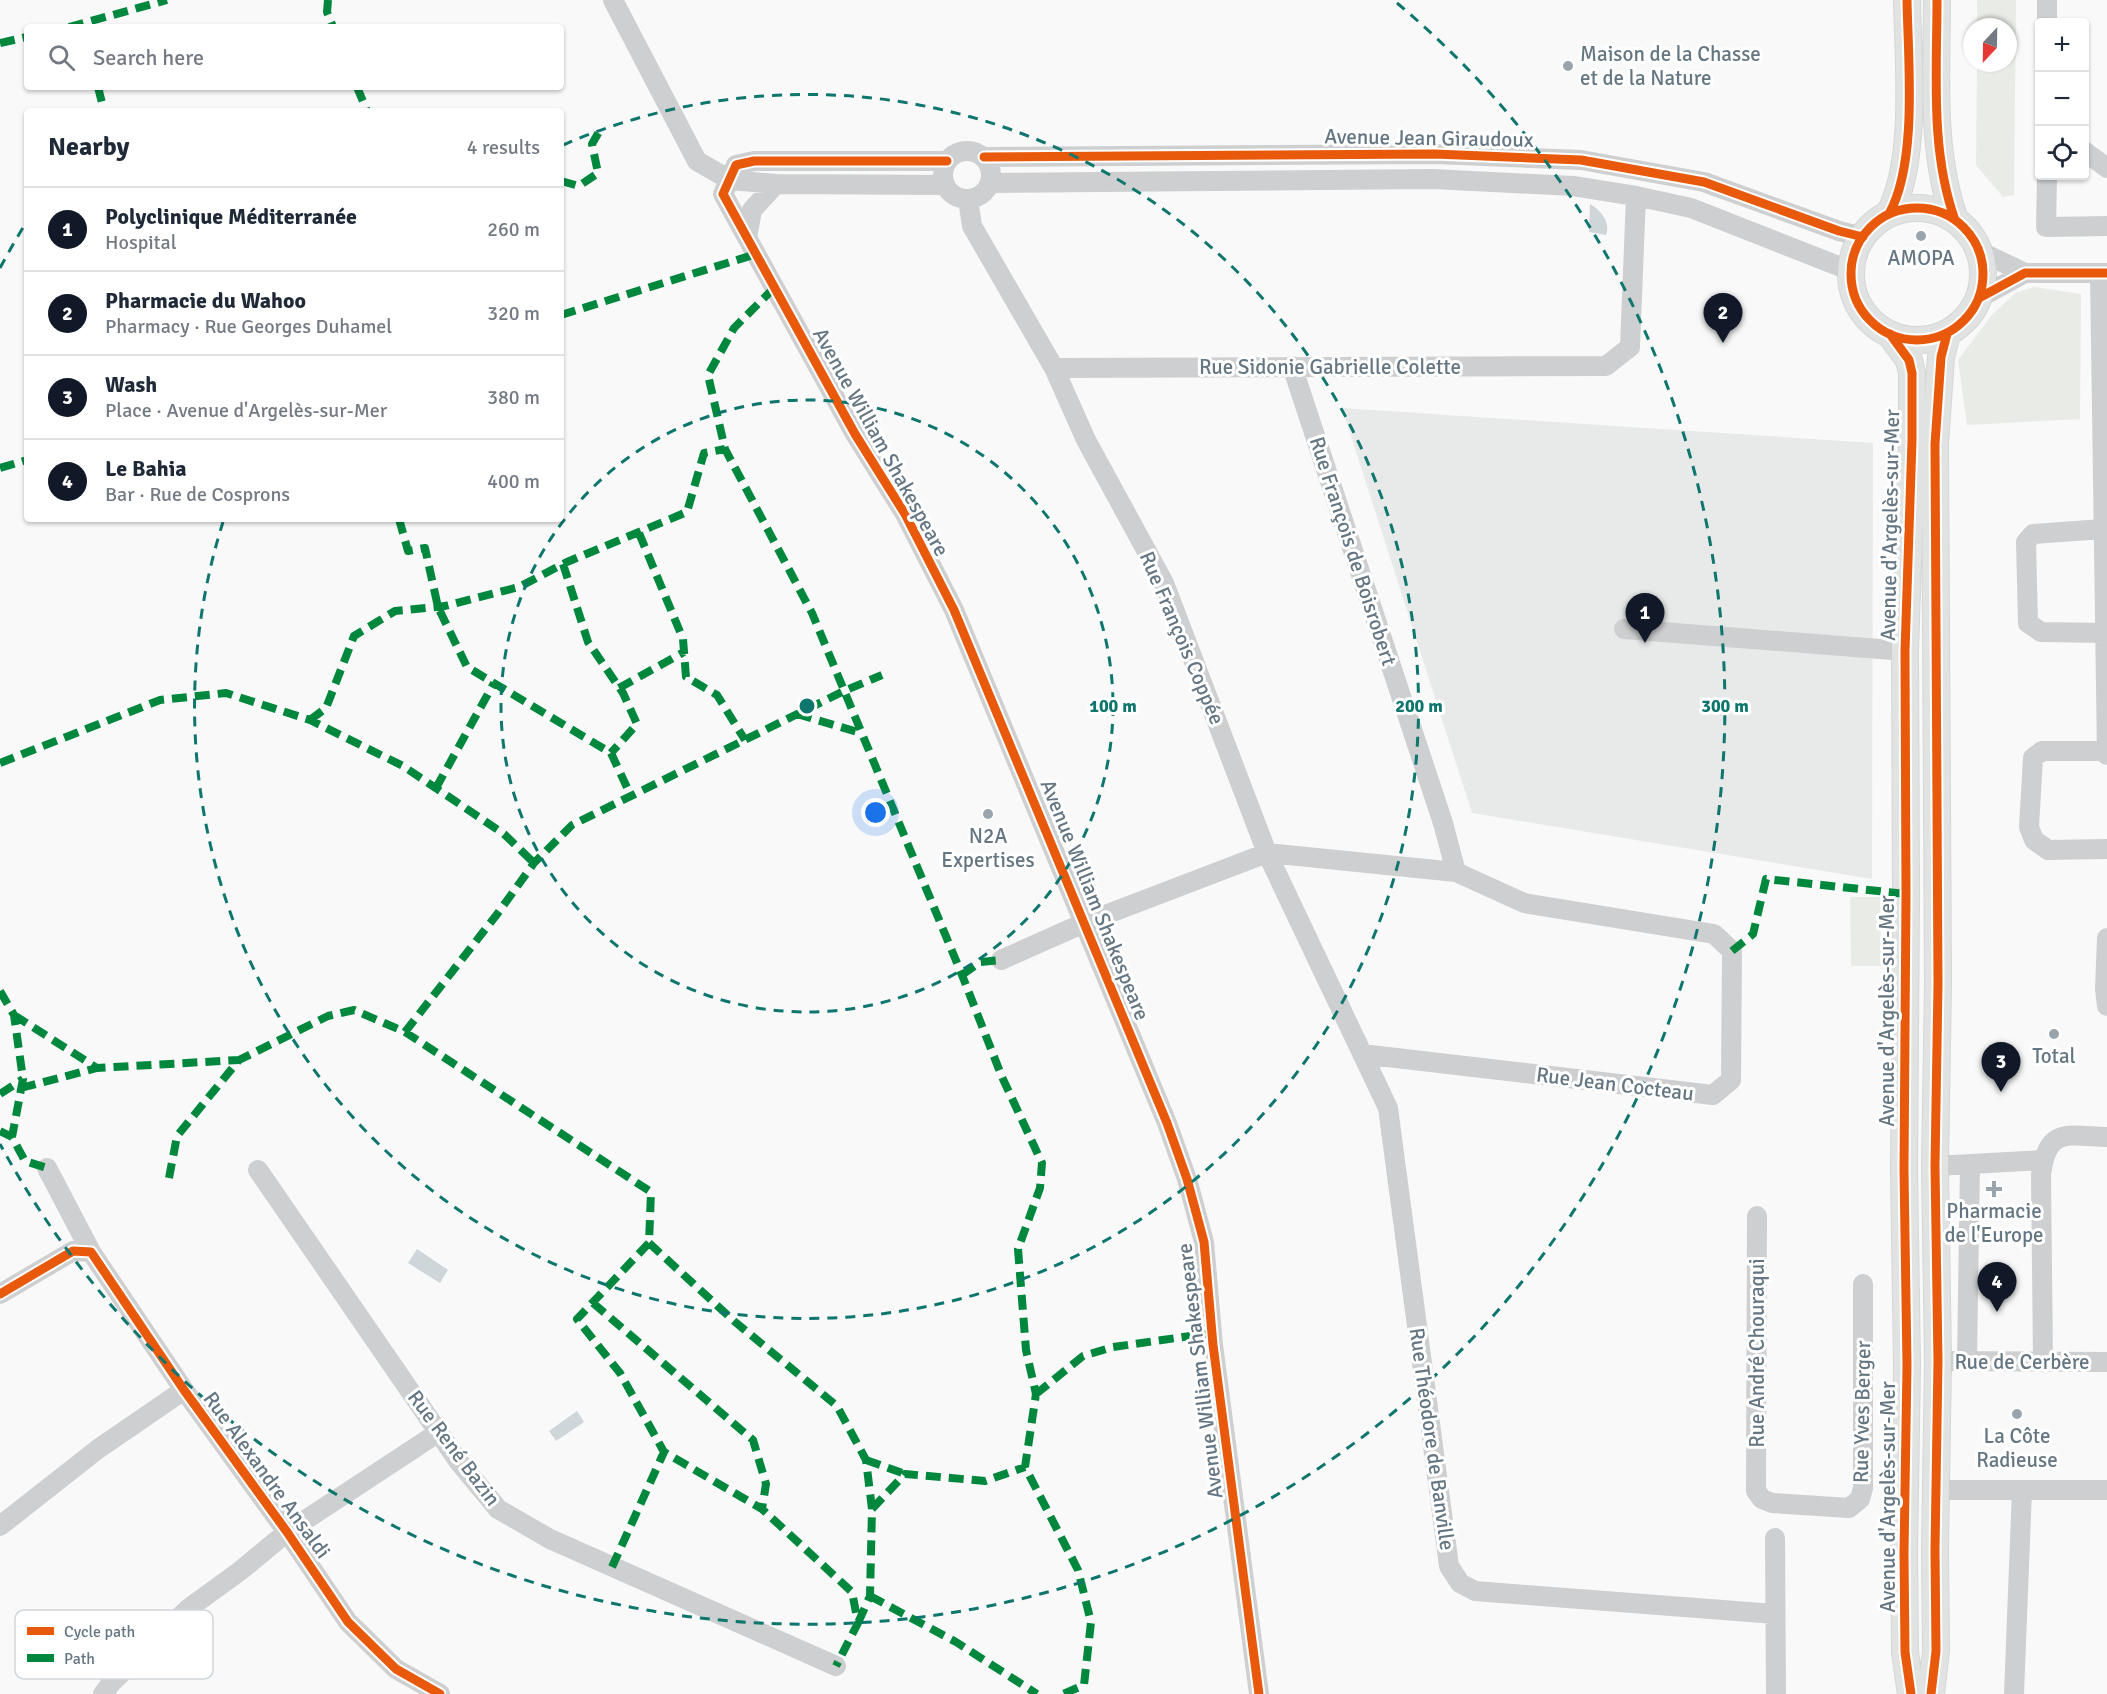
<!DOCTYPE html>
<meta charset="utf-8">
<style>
:root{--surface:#fff;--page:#f2f2f3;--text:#1f2937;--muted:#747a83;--line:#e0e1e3;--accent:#111827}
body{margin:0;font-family:Signika,sans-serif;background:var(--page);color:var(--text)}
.controls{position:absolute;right:18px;top:18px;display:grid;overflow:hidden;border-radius:6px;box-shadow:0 2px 4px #0004}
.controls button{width:54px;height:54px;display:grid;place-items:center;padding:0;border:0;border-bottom:2px solid var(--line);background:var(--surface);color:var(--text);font:30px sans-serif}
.compass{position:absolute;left:1963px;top:18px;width:54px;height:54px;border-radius:50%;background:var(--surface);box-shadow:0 2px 4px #0004;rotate:202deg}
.you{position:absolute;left:876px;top:813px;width:21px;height:21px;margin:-15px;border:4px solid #fff;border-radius:50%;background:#1a73e8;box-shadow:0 0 0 9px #1a73e833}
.badge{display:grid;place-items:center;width:39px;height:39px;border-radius:50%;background:var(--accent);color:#fff;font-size:20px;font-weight:700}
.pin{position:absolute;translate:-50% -50px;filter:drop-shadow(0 2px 3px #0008)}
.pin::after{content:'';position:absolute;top:32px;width:21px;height:18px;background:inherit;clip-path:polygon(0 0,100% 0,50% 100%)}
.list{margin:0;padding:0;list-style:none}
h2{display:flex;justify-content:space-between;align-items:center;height:78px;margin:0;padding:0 24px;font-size:26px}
h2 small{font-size:20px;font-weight:400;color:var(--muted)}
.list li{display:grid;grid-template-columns:39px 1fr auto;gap:18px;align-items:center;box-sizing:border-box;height:84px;padding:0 24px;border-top:2px solid var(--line)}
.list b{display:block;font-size:22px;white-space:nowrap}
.list p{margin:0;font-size:20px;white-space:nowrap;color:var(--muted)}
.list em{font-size:20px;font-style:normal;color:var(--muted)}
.icon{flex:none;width:33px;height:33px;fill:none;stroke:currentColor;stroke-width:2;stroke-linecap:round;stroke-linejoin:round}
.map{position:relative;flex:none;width:2107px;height:1694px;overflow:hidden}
.search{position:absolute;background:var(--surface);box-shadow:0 2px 4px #0004;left:24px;top:24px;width:540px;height:66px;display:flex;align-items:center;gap:15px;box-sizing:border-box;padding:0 21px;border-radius:6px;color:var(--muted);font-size:22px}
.panel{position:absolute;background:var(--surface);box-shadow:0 2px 4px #0004;left:24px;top:108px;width:540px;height:414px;border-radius:6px}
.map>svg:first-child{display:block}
.built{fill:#e8e9e9}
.green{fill:#e8ebe6}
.water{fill:#ced6d9}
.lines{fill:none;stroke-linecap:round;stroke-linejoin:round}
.major-casing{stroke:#d5d6d7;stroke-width:28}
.minor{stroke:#cecfd0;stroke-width:20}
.major{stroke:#e1e2e2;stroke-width:26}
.quiet{stroke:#00873e;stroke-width:8;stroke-dasharray:15 8;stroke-linecap:butt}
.cycleway-casing{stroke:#fff;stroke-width:13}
.cycleway{stroke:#e8590c;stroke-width:9}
.ring{fill:none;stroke:#0f766e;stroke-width:3;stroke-dasharray:10 8}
.poi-dot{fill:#99a4ac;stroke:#fff;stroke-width:2}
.labels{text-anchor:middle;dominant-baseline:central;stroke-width:6;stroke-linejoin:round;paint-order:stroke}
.poi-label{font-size:21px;fill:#657683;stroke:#fff}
.street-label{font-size:21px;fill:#657683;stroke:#fff}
.key{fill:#fff;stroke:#d1d6da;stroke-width:1.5}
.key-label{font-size:16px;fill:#657683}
.centre{fill:#0f766e;stroke:#fff;stroke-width:3}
.ring-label{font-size:18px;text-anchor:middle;font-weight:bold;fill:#0f766e;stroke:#fff;stroke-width:6;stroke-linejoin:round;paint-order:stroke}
</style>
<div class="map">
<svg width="2107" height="1694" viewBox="0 0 2107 1694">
<rect width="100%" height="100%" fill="#f9f9f9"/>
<path class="built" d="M1342,408L1873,443L1872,879L1472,813Z"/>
<path class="green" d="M1977,0H2016L2014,195L2003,197L1976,165L1977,63H2008V27H1977Z
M2034,287L2081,294L2080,419L1967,425L1958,360L1991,316L2015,293Z
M1850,897H1880L1881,966H1851Z"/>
<path class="water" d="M1590,204C1601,210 1611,223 1606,235L1589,232Z
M417,1249L448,1270L440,1283L408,1263Z
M577,1411L584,1422L556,1441L549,1431Z"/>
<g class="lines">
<g class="major-casing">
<path id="major" d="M1937,0C1937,73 1930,150 1955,220
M1851 274a66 66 0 1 1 132 0a66 66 0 1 1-132 0Z
M1889,214C1918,162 1908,60 1907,0
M1890,334L1909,360L1912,373V441L1905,651L1906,894L1904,1170L1907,1365L1904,1553L1905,1652L1911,1694
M1931,1694L1936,1651L1935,1550L1938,1361L1935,1166L1938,984L1935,444L1941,357L1947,334"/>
</g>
<path class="minor" d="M613,0L697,161L730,180L776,184L945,185
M2047,0V22
M943 175a24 24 0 1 1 48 0a24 24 0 1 1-48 0Z
M2084,151L2107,168
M984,157L1435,154L1581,160L1704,182L1839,231L1863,237
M947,161H754L736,165L723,194L855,434L905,514L954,610L1167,1123L1187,1179L1204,1242L1213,1345L1259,1694
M2047,176L2046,227L2107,226
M990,183L1433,179L1573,186L1636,196L1691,208L1851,271
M968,199L972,226L1054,368L1086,440L1164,583L1267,853L1388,1108L1449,1566L1460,1583L1475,1591L1775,1614
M747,238L752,210L776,184
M1979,251L2025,273H2107
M2100,273L2107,755
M1979,298L2025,273
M1292,366L1443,823L1456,872
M1054,368L1606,366L1630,347L1636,196
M2103,529L2033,534L2026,542L2028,623L2041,632L2106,633
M1624,629L1905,651
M2106,751H2042L2033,758L2029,827L2034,840L2048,850L2107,849
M2107,938L2105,989L2107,1006
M1001,960L1084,923L1267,853L1456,872L1524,903L1714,934L1732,951L1731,1080L1713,1095L1362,1054
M1935,1166L2043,1160
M47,1168L91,1252L184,1390L287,1532L348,1622L396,1669L440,1694
M258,1170L459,1462L498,1509L550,1539L836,1666
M1757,1216L1756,1491L1762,1499L1772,1503L1849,1508L1860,1499L1863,1488V1284
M0,1294L73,1251L91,1252
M1938,1361L2107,1362
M1967,1361L1970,1164
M2043,1362L2041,1175C2047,1126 2068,1136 2107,1137
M1936,1490H2107
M0,1526L98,1449L184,1390
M1775,1538L1776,1694
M103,1694L112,1682L189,1608L240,1571L287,1532L439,1432
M2014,1694L2022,1490"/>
<use href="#major" class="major"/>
<path class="quiet" d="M328,0L327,12L333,27
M69,27L167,0
M0,43L27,37
M98,87L104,111
M357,87L367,111
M561,181L579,186L598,173L592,144L600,130
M774,288L734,328L708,375L725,449L812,613L962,975L1002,1077L1042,1163L1040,1188L1018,1249L1026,1350L1036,1394L1025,1467L1078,1570L1091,1622L1084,1685L1063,1694
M561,315L756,254
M0,468L27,460
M399,519L408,551L425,548L438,607L467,667L611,753L631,796
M639,533L683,639L686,677L717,695L745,740
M563,564L588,642L623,693L637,724L611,753
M619,688L684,652
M797,714L861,733
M310,720L326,708L354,636L395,611L445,606L519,587L567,562L687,512L704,453L725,449
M0,763L160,700L226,693L310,720L403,766L504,834L534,863
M436,788L494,683
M1732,951L1753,934L1766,879L1906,894
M962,975L980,962L1001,960
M0,991L14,1015L23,1079L12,1137L25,1161L47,1168
M14,1015L97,1068L239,1060
M405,1032L498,913L534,863L572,825L844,691L882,675
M21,1088L97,1068
M0,1094L23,1079
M0,1131L12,1137
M169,1178L177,1136L239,1060L328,1016L354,1010L405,1032L651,1192L649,1243L577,1319L620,1373L664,1452L762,1509L852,1592L858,1623L836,1666
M649,1243L734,1321L837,1406L866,1460L872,1509L870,1596L858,1623
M593,1303L753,1440L766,1484L762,1509
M1036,1394L1083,1356L1113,1347L1211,1333
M866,1460L905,1474
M872,1509L905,1474L985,1481L1025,1467
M612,1567L664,1452
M870,1596L956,1642L1037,1694"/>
<g class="cycleway-casing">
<path id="cycleway" d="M1937,0C1937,73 1930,150 1955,220
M984,157L1435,154L1581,160L1704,182L1839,231L1863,237
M947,161H754L736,165L723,194L855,434L905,514L954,610L1167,1123L1187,1179L1204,1242L1213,1345L1259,1694
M1851 274a66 66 0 1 1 132 0a66 66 0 1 1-132 0Z
M1889,214C1918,162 1908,60 1907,0
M1979,298L2025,273H2107
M1890,334L1909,360L1912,373V441L1905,651L1906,894L1904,1170L1907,1365L1904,1553L1905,1652L1911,1694
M0,1294L73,1251L91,1252L184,1390L287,1532L348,1622L396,1669L440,1694
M1931,1694L1936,1651L1935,1550L1938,1361L1935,1166L1938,984L1935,444L1941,357L1947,334"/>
</g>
<use href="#cycleway" class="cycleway"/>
</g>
<g class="ring">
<circle cx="807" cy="706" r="306"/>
<path d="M563 145A612 612 0 1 1 223 522"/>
<path d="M0 268A918 918 0 0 1 24 226M1397 3A918 918 0 1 1 0 1144"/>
</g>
<g class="poi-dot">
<circle cx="1568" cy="66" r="6"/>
<circle cx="1921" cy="236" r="6"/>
<circle cx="988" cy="814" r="6"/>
<circle cx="2054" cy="1034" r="6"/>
<path d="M1991 1180h6v6h6v6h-6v6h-6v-6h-6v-6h6z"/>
<circle cx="2017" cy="1414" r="6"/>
</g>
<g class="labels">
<g class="poi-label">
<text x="1580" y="54" text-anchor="start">Maison de la Chasse<tspan x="1580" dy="24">et de la Nature</tspan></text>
<text x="1921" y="258">AMOPA</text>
<text x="988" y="836">N2A<tspan x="988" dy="24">Expertises</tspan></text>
<text x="2054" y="1056">Total</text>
<text x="1994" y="1211">Pharmacie<tspan x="1994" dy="24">de l'Europe</tspan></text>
<text x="2017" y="1436">La Côte<tspan x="2017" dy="24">Radieuse</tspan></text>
</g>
<g class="street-label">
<text transform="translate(1429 138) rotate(1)">Avenue Jean Giraudoux</text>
<text x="1330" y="367">Rue Sidonie Gabrielle Colette</text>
<text transform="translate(881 442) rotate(61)">Avenue William Shakespeare</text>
<text transform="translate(1890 525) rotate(-89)">Avenue d'Argelès-sur-Mer</text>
<text transform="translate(1353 551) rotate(72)">Rue François de Boisrobert</text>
<text transform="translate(1182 638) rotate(67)">Rue François Coppée</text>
<text transform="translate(1095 900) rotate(68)">Avenue William Shakespeare</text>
<text transform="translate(1887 1011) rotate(-90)">Avenue d'Argelès-sur-Mer</text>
<text transform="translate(1615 1084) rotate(7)">Rue Jean Cocteau</text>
<text transform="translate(1757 1353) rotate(-90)">Rue André Chouraqui</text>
<text x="2022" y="1362">Rue de Cerbère</text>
<text transform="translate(1200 1371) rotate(-97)">Avenue William Shakespeare</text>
<text transform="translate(1862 1412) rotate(-89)">Rue Yves Berger</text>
<text transform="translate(1432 1439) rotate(82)">Rue Théodore de Banville</text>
<text transform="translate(454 1448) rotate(53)">Rue René Bazin</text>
<text transform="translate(267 1475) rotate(54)">Rue Alexandre Ansaldi</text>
<text transform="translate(1888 1497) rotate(-90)">Avenue d'Argelès-sur-Mer</text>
</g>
</g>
<rect x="15" y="1610" width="198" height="69" rx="9" class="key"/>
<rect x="27" y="1627" width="27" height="8" fill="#e8590c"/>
<rect x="27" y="1654" width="27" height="8" fill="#00873e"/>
<g class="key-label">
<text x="64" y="1637">Cycle path</text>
<text x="64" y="1664">Path</text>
</g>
<circle cx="807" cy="706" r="9" class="centre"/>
<g class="ring-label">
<text x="1113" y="712">100 m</text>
<text x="1419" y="712">200 m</text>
<text x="1725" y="712">300 m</text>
</g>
</svg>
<div class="controls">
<button>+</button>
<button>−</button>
<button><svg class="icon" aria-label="locate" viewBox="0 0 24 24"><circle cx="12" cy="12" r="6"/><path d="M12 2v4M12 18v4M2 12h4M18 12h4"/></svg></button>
</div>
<svg class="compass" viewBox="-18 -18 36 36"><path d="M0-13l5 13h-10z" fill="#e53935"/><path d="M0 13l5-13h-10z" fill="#747a83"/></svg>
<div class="you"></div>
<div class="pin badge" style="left:1645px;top:643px">1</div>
<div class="pin badge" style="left:1723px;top:343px">2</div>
<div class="pin badge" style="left:2001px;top:1092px">3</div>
<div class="pin badge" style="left:1997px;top:1312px">4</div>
<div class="search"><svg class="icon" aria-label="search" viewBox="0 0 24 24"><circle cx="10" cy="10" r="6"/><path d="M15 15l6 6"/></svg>Search here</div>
<section class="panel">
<h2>Nearby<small>4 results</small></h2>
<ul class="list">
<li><span class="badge">1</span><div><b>Polyclinique Méditerranée</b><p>Hospital</p></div><em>260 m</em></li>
<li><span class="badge">2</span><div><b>Pharmacie du Wahoo</b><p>Pharmacy · Rue Georges Duhamel</p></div><em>320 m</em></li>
<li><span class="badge">3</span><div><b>Wash</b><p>Place · Avenue d'Argelès-sur-Mer</p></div><em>380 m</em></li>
<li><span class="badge">4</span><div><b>Le Bahia</b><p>Bar · Rue de Cosprons</p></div><em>400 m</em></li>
</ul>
</section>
</div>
